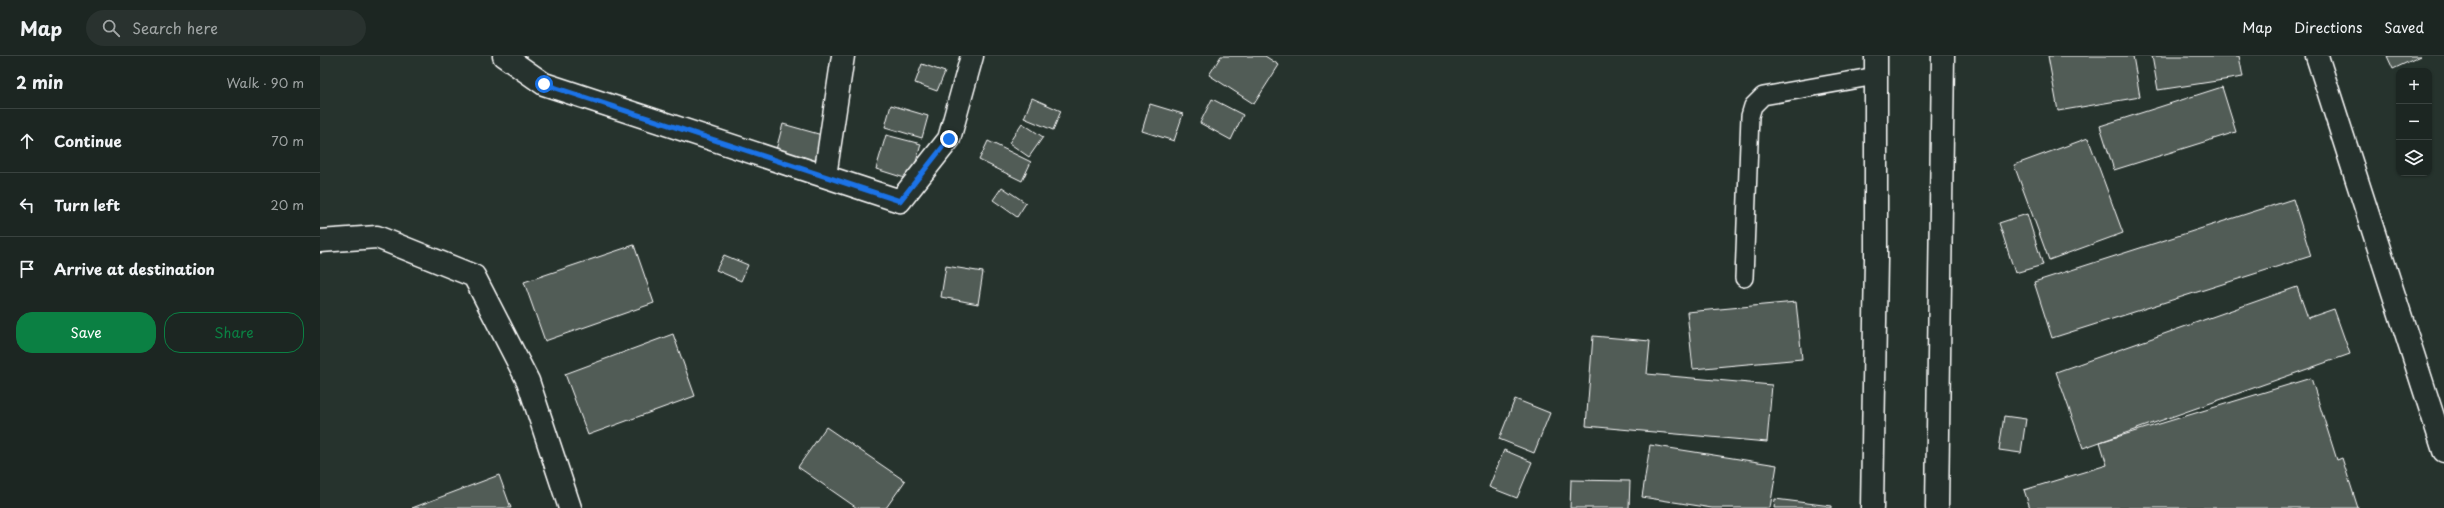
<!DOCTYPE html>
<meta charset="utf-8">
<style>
:root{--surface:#1c2622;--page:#29322f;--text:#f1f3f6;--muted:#a0a5a5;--line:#3a4340;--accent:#0b8043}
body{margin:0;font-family:"Playpen Sans",sans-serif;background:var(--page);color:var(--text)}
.controls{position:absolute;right:12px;top:12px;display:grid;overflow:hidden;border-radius:8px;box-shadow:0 1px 3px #0004}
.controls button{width:36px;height:36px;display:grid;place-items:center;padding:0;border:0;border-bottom:1px solid var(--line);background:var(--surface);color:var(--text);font:20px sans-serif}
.stop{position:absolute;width:12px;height:12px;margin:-9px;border:3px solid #1a73e8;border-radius:50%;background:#fff}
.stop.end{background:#1a73e8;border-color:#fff;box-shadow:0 1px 4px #0008}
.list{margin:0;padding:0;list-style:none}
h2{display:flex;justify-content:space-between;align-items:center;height:52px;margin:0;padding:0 16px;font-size:17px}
h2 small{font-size:13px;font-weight:400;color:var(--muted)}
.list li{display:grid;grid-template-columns:26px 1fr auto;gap:12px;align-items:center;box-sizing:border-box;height:64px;padding:0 16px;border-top:1px solid var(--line)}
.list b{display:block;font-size:15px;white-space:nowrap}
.list em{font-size:13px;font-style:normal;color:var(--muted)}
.actions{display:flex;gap:8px;padding:12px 16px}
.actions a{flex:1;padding:9px 0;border:1px solid var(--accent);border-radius:16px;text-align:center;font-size:14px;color:var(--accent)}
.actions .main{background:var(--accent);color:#fff}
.icon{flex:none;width:22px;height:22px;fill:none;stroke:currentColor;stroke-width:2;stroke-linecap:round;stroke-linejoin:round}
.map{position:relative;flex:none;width:2124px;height:452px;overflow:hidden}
header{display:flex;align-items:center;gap:24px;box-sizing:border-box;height:56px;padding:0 20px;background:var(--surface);border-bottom:1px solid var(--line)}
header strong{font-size:19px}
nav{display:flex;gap:22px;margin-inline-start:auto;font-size:14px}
.search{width:280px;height:36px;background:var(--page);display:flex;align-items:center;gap:10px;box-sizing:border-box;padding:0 14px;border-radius:22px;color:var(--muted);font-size:15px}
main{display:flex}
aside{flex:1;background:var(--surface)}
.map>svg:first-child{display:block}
.building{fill:#515c57;stroke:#fff}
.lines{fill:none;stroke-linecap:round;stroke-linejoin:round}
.service-casing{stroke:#fff;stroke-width:20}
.minor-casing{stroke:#fff;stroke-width:25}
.secondary-casing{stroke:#fff;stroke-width:25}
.service{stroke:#26332d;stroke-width:17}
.minor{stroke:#26332d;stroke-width:22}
.secondary{stroke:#26332d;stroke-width:22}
.route{stroke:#1a73e8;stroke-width:5}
</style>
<header>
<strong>Map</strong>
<div class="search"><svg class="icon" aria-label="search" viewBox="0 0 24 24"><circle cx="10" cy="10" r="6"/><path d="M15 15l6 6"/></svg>Search here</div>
<nav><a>Map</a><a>Directions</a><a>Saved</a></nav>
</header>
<main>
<aside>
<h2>2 min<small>Walk · 90 m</small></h2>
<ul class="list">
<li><svg class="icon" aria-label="ahead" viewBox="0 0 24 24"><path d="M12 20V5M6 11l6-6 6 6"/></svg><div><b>Continue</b></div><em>70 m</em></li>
<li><svg class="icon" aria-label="left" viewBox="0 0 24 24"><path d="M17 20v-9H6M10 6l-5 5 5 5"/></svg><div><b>Turn left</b></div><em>20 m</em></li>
<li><svg class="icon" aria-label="arrive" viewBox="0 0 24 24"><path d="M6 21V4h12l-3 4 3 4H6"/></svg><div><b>Arrive at destination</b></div></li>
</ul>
<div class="actions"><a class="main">Save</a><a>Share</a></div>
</aside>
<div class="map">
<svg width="2124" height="452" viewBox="0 0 2124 452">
<rect width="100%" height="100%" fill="#26332d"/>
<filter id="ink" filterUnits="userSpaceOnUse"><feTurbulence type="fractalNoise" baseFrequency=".025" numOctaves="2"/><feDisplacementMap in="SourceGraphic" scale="8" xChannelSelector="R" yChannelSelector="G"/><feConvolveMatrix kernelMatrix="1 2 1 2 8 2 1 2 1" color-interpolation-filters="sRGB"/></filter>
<g filter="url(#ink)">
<path class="building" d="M901,0H945L959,9L934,48L889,19Z
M1728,0H1813L1820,41L1738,55Z
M1832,0H1919L1923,21L1838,34Z
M2067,0H2101L2073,13Z
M602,8L625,16L617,35L595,27Z
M1902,31L1916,76L1794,114L1780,70Z
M712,42L741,55L733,74L704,62Z
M892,43L923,59L911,84L880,67Z
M830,48L863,58L854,85L822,75Z
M571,49L608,60L602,82L565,71Z
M702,67L723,81L709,101L689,87Z
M463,68L502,79L494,111L454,101Z
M566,79L601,88L591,124L556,113Z
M1768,82L1803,177L1729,204L1694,109Z
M668,85L711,106L702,125L659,104Z
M682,131L706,147L697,161L673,144Z
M1973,143L1991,200L1732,282L1714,226Z
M1707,158L1723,209L1695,217L1679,167Z
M314,189L334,247L225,285L204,226Z
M404,199L428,209L421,225L396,214Z
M626,210L663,216L658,248L621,241Z
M1977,231L1988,262L2014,253L2030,298L1763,392L1736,316Z
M1476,246L1482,303L1373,313L1367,256Z
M353,278L375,340L268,379L245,318Z
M1273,280L1330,285L1327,318L1452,329L1447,386L1266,370Z
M1991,322L2017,404L2022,402L2038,452H1710L1704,434L1787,409L1780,386Z
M1195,343L1230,357L1214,397L1179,383Z
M1684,360L1706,363L1701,397L1679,394Z
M506,371L585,425L566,452H537L478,411Z
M1330,389L1457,409L1450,452H1392L1322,441Z
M1184,394L1212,406L1197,442L1169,431Z
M179,419L191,452H92Z
M1251,424L1310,425L1309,452H1250Z
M1455,443L1511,450V452H1454Z"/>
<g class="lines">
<g class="service-casing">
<path id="service" d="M1424,222L1430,60L1433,50L1443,40L1556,20"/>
</g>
<g class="minor-casing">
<path id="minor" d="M184,0L224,28L580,145L629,83L652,0
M1997,0L2124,395
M505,120L523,0
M0,185L57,181L154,220L208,325L250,452"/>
</g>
<g class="secondary-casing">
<path id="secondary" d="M1552,452L1556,203V0
M1617,452L1623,0"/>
</g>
<use href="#service" class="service"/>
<use href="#minor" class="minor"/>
<use href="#secondary" class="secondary"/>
</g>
</g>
<g class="lines" filter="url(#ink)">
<path class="route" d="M224,28L580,145L629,83"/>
</g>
</svg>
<div class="controls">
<button>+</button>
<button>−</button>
<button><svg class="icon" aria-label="layers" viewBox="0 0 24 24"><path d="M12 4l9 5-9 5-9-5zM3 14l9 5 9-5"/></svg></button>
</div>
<div class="stop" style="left:224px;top:28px"></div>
<div class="stop end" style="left:629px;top:83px"></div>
</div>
</main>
